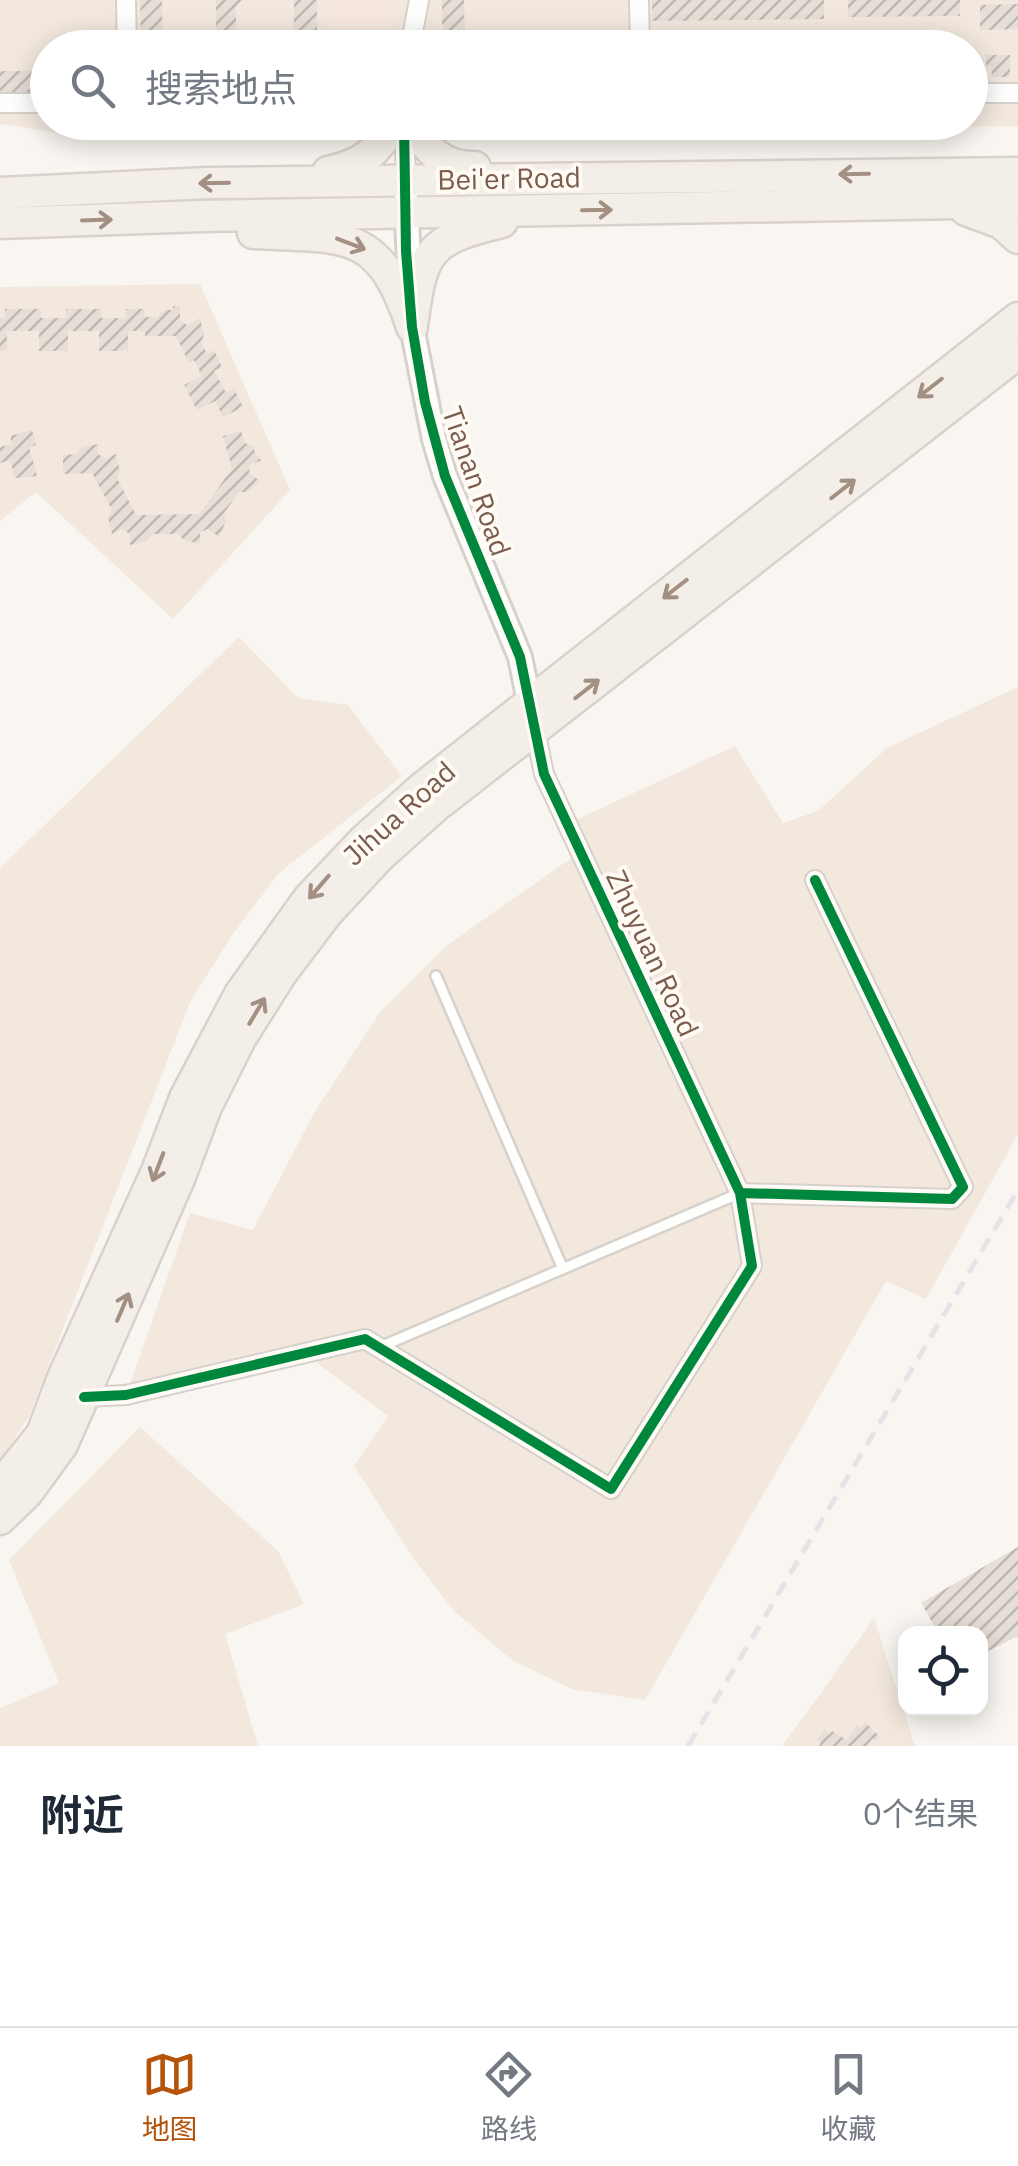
<!DOCTYPE html>
<html lang="zh">
<meta charset="utf-8">
<style>
:root{--surface:#fff;--page:#f6f6f7;--text:#1f2937;--muted:#747a83;--line:#e0e1e3;--accent:#b45309}
body{margin:0;font-family:"IBM Plex Sans","Noto Sans SC",sans-serif;background:var(--page);color:var(--text)}
.controls{position:absolute;right:30px;bottom:30px;display:grid;overflow:hidden;border-radius:20px;box-shadow:0 5px 25px #0003}
.controls button{width:90px;height:90px;display:grid;place-items:center;padding:0;border:0;border-bottom:2px solid var(--line);background:var(--surface);color:var(--text);font:50px sans-serif}
.list{margin:0;padding:0;list-style:none}
h2{display:flex;justify-content:space-between;align-items:center;height:130px;margin:0;padding:0 40px;font-size:42px}
h2 small{font-size:32px;font-weight:400;color:var(--muted)}
.icon{flex:none;width:55px;height:55px;fill:none;stroke:currentColor;stroke-width:2;stroke-linecap:round;stroke-linejoin:round}
.map{position:relative;flex:none;width:1018px;height:1746px;overflow:hidden}
.search{position:absolute;background:var(--surface);box-shadow:0 5px 25px #0003;left:30px;right:30px;top:30px;height:110px;display:flex;align-items:center;gap:25px;box-sizing:border-box;padding:0 35px;border-radius:55px;color:var(--muted);font-size:38px}
.sheet{height:280px;background:var(--surface)}
nav{display:flex;justify-content:space-around;align-items:center;box-sizing:border-box;height:140px;border-top:2px solid var(--line);background:var(--surface);font-size:28px;color:var(--muted)}
nav a{display:grid;justify-items:center;gap:5px}
nav .on{color:var(--accent)}
.map>svg:first-child{display:block}
.residential{fill:#f2e8de;fill-rule:evenodd}
.commercial{fill:#f6e8e1}
.building{fill:url(#building-hatch)}
.lines{fill:none;stroke-linecap:round;stroke-linejoin:round}
.service-casing{stroke:#d7d1cb;stroke-width:14}
.minor-casing{stroke:#d7d1cb;stroke-width:22}
.tertiary-casing{stroke:#d7d1cb;stroke-width:28}
.primary-casing{stroke:#dad1cc;stroke-width:35}
.service{stroke:#fefefd;stroke-width:9}
.minor{stroke:#fefefd;stroke-width:18}
.tertiary{stroke:#fefefd;stroke-width:22}
.primary{stroke:#f3eee8;stroke-width:30}
.rail{stroke:#e6e3e7;stroke-width:5;stroke-dasharray:15 10;stroke-linecap:butt}
.cycleway-casing{stroke:#fffaf3;stroke-width:16}
.cycleway{stroke:#00873e;stroke-width:10}
.oneway{stroke:#a48f83}
.labels{text-anchor:middle;dominant-baseline:central;stroke-width:8;stroke-linejoin:round;paint-order:stroke}
.street-label{font-size:28px;fill:#7a5c4d;stroke:#fffaf3}
</style>
<div class="map">
<svg width="1018" height="1746" viewBox="0 0 1018 1746">
<defs>
<pattern id="building-hatch" width="6" height="6" patternUnits="userSpaceOnUse" patternTransform="scale(2.5)"><rect width="6" height="6" fill="#e6ded7"/><path d="M-1 1l2-2M0 6l6-6M5 7l2-2" fill="none" stroke="#bfb7b1"/></pattern>
</defs>
<rect width="100%" height="100%" fill="#f9f5f0"/>
<path class="residential" d="M0,0H1018V126L99,139L0,124ZM48,48H970V122H48Z
M200,284L290,490L173,619L36,492L0,521V287Z
M239,637L298,698L348,705L402,776L279,873L233,934L191,1000L29,1416L0,1461V868Z
M1018,687V1134L926,1299L886,1281L645,1700L572,1689L512,1660L454,1611L414,1559L354,1466L388,1416L304,1353L126,1395L190,1213L253,1230L314,1113L381,1011L446,946L580,852L567,824L735,746L783,823L818,811L887,748Z
M140,1427L278,1551L304,1604L225,1634L258,1746H0V1708L59,1683L9,1560Z
M874,1618L915,1746H782L816,1700Z"/>
<path class="commercial" d="M327,0H398L388,47H327Z"/>
<path class="building" d="M140,0H162L163,48H141Z
M216,0H242L236,6V48H216Z
M294,0H317V48H294Z
M442,0H464L465,48H442Z
M652,0H824V19L652,21Z
M848,0H960V16L848,17Z
M1018,4V29L980,30V5Z
M986,55H1010V77H992L991,66H986Z
M0,71H48V96L0,97Z
M173,306H180V320L187,325L200,318L204,335L201,342L207,354L214,350L222,367L214,371L226,393L234,389L243,407L223,417L215,401L197,410L184,385L202,376L194,360L189,363L176,336H145V331H128V351H99V331H68V351H39V331H7V351H0V318H5V309H41V318H66V309H101V318H126V309H145V317H158L164,310H173Z
M32,430L36,445L29,447L37,476L15,478L10,460L0,463V447L12,444L10,436Z
M241,431L245,443L253,446L256,456L259,455L261,461L250,464L249,473L260,481L248,492H239L224,513L226,521L219,537L208,529L200,532V544L184,540L178,534H152L147,541L130,545V534L122,529L112,534L108,518L112,510L92,473L63,474V455L76,454L81,448L98,444V454L106,459L116,454L120,471L117,478L136,515L199,514L232,469L223,436Z
M1018,1547V1636L980,1655V1634H939L921,1603Z
M865,1722L879,1736L876,1741L872,1739L867,1746H819L821,1742L817,1740L824,1730L830,1734L832,1731L847,1740L857,1725L861,1728Z"/>
<g class="lines">
<g class="service-casing">
<path id="service" d="M436,976L563,1269
M380,1347L740,1193"/>
</g>
<g class="minor-casing">
<path id="minor" d="M126,0L127,48
M639,0L640,48
M410,48L419,0
M970,93H1018
M0,103H48
M404,122L406,180
M740,1193L952,1199L963,1187L815,880
M84,1397L126,1395L365,1339L611,1489L752,1266L740,1193L544,774L535,729"/>
</g>
<g class="tertiary-casing">
<path id="tertiary" d="M406,198L412,327L434,439L445,476L520,657L532,716"/>
</g>
<g class="primary-casing">
<path id="primary" d="M412,122C427,150 442,168 475,167
M328,172C362,165 377,153 394,122
M0,193L207,183L1018,173
M966,210L1001,223L1018,238
M0,223L202,216L1018,202
M253,233C346,238 379,227 412,327
M413,319C422,247 433,239 502,222
M0,1486L42,1434L62,1380L157,1171L185,1098L240,994L309,898L363,841L422,788L1018,318
M0,1519L27,1493L62,1445L179,1179L206,1107L240,1039L281,974L327,913L379,857L436,806L1018,353"/>
</g>
<use href="#service" class="service"/>
<use href="#minor" class="minor"/>
<use href="#tertiary" class="tertiary"/>
<use href="#primary" class="primary"/>
<path class="rail" d="M688,1746L1018,1190"/>
<g class="cycleway-casing">
<path id="cycleway" d="M740,1193L952,1199L963,1187L815,880
M84,1397L126,1395L365,1339L611,1489L752,1266L740,1193L544,774L520,657L445,476L425,402L412,327L406,251L404,122"/>
</g>
<use href="#cycleway" class="cycleway"/>
</g>
<defs><path id="oneway-shaft" d="M-6 0H5M1.5-3L5.5 0L1.5 3" fill="none" stroke-width="1.6" stroke-linecap="round" stroke-linejoin="round" transform="scale(2.5)"/></defs>
<g class="oneway">
<use href="#oneway-shaft" transform="translate(854 174) rotate(179)"/>
<use href="#oneway-shaft" transform="translate(214 183) rotate(179)"/>
<use href="#oneway-shaft" transform="translate(597 210) rotate(-1)"/>
<use href="#oneway-shaft" transform="translate(97 220) rotate(-2)"/>
<use href="#oneway-shaft" transform="translate(351 244) rotate(21)"/>
<use href="#oneway-shaft" transform="translate(930 388) rotate(142)"/>
<use href="#oneway-shaft" transform="translate(843 489) rotate(-38)"/>
<use href="#oneway-shaft" transform="translate(675 589) rotate(142)"/>
<use href="#oneway-shaft" transform="translate(587 689) rotate(-38)"/>
<use href="#oneway-shaft" transform="translate(319 887) rotate(131)"/>
<use href="#oneway-shaft" transform="translate(257 1011) rotate(-59)"/>
<use href="#oneway-shaft" transform="translate(158 1167) rotate(111)"/>
<use href="#oneway-shaft" transform="translate(123 1307) rotate(-67)"/>
</g>
<g class="labels">
<g class="street-label">
<text transform="translate(509 178) rotate(-1)">Bei'er Road</text>
<text transform="translate(477 481) rotate(71)">Tianan Road</text>
<text transform="translate(399 813) rotate(-42)">Jihua Road</text>
<text transform="translate(653 953) rotate(65)">Zhuyuan Road</text>
</g>
</g>
</svg>
<div class="controls">
<button><svg class="icon" aria-label="locate" viewBox="0 0 24 24"><circle cx="12" cy="12" r="6"/><path d="M12 2v4M12 18v4M2 12h4M18 12h4"/></svg></button>
</div>
<div class="search"><svg class="icon" aria-label="search" viewBox="0 0 24 24"><circle cx="10" cy="10" r="6"/><path d="M15 15l6 6"/></svg>搜索地点</div>
</div>
<section class="sheet">
<h2>附近<small>0个结果</small></h2>
<ul class="list">
</ul>
</section>
<nav>
<a class="on"><svg class="icon" aria-label="map" viewBox="0 0 24 24"><path d="M3 6l6-2 6 2 6-2v14l-6 2-6-2-6 2zM9 4v14M15 6v14"/></svg>地图</a>
<a><svg class="icon" aria-label="directions" viewBox="0 0 24 24"><path d="M12 3l9 9-9 9-9-9zM9 14v-3h6M13 9l2 2-2 2"/></svg>路线</a>
<a><svg class="icon" aria-label="saved" viewBox="0 0 24 24"><path d="M7 4h10v16l-5-4-5 4z"/></svg>收藏</a>
</nav>
